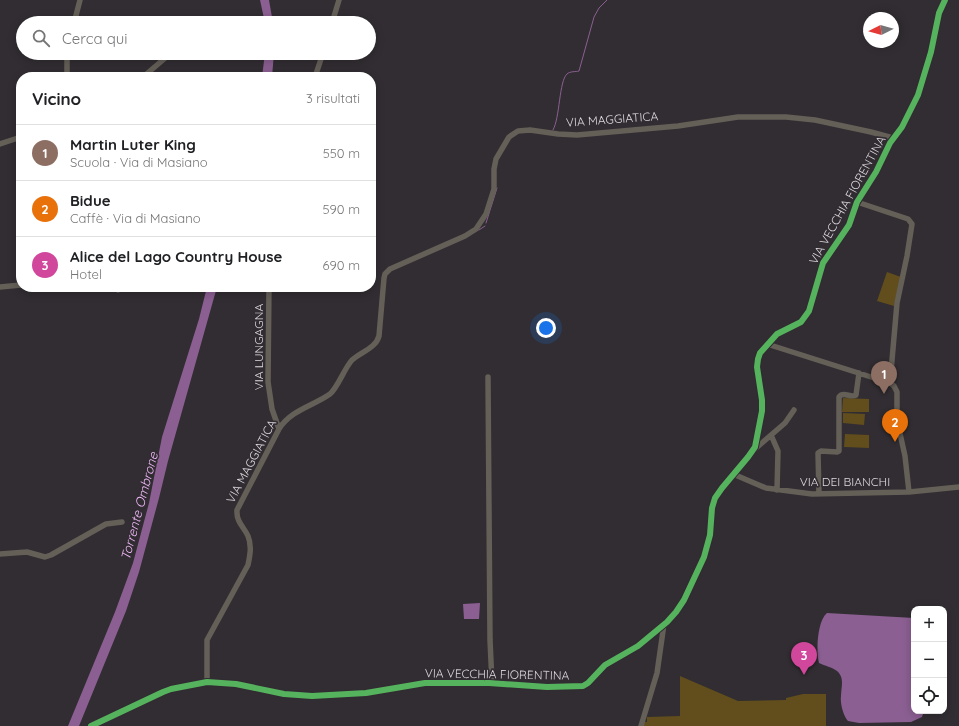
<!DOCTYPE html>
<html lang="it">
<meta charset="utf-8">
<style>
:root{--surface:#fff;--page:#f2f2f2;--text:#202124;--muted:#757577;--line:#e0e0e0;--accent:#1a73e8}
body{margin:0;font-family:Quicksand,sans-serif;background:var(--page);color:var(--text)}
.controls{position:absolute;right:12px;bottom:12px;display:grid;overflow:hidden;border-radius:8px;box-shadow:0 2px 10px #0003}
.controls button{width:36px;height:36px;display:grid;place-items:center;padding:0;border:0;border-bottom:1px solid var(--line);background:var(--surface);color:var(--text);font:20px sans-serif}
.compass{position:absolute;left:863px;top:12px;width:36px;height:36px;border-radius:50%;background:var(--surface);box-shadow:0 2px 10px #0003;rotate:264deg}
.you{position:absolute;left:546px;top:328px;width:14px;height:14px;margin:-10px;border:3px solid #fff;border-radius:50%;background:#1a73e8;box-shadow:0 0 0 6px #1a73e833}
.badge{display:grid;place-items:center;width:26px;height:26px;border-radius:50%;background:var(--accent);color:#fff;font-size:13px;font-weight:700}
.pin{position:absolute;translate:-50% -33px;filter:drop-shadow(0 1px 2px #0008)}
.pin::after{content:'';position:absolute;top:21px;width:14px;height:12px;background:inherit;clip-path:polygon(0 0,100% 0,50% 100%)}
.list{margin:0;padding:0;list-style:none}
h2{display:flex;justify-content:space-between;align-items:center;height:52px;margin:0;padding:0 16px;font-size:17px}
h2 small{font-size:13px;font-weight:400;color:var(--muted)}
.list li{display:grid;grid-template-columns:26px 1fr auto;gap:12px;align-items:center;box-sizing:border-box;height:56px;padding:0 16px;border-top:1px solid var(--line)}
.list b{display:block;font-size:15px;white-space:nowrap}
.list p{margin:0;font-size:13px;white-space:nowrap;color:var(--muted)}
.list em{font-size:13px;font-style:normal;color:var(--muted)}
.icon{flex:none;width:22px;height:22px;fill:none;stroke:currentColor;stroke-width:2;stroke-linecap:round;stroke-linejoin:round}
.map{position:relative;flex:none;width:959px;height:726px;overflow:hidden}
.search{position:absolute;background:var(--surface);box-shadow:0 2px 10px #0003;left:16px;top:16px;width:360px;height:44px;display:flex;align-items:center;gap:10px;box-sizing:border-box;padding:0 14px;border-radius:22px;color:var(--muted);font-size:15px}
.panel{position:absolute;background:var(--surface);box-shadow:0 2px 10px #0003;left:16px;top:72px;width:360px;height:220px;border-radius:16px}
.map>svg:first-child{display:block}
.green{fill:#614e1c}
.water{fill:#8b5f92}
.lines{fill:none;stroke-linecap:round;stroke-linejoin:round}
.stream{stroke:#8b5f92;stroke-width:1}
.minor{stroke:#645f57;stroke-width:5.5}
.cycleway-casing{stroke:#322c33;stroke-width:8}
.cycleway{stroke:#56b35d;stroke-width:6}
.labels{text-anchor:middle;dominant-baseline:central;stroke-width:3.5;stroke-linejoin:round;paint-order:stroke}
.street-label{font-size:12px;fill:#dcd9dd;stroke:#322c33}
.water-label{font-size:13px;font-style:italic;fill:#f0b9f8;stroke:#322c33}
</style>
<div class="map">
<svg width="959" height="726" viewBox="0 0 959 726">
<rect width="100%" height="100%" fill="#312d32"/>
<path class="green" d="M887,272L901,277L894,306L877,301Z
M843,398L869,399V412H842Z
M843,413L865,414L864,425L843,423Z
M845,434L869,435V448L844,447Z
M680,676L738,701L786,700V698L803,694H826V726H643L645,722H647V717L680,716Z"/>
<path class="water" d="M260,0H269L273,23H265Z
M265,53H274L272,77H262Z
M207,287H217L168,461L159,498L139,572L126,611L79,726H68L115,612L133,563L149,503L162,437L199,319Z
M480,603L479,619H464L463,604Z
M827,613L914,618V711H924L922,717L911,722L859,723L848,721C843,715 840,703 841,696C841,687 845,678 837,671C832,667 825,666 819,663C816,652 817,621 827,613Z"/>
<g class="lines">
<path class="stream" d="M553,130C560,118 559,81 567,74C570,71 576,72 579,71L594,17L599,8L607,0
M486,223L497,188
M479,230L485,226"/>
<path class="minor" d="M74,23L80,0
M332,23L339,0
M67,77V53
M143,77L171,53
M315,77L323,53
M0,144L21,137
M857,202L908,219L912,224L907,256L897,303L890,383
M0,287L21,285
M269,287L268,382L272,409L279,429
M118,290L119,287
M767,344L890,383L894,386L897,392V420L905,456L909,492
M488,377L490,640L492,683
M771,435L778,451L777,490
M755,449L785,423L794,410
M733,474L766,488L812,494L909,492L959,487
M819,494L818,453L821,451L837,452L839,451V397L841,395C846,393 852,398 856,395L859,373
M0,554L27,552L45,557L51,555L106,524L122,522
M207,682V640L248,565C250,555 252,546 248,536C244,527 236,522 237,510L279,429C291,410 313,406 330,394C338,387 344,369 352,360C361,352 376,348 379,336L384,278L385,274L390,269L465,236L476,229L486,214L494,189V169L496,159L509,137L518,131L530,130L558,134L577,135L678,126L738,117H786L815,120L871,132L893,138
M91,726L163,692L171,689L207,682L236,684L284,694L312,696L366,693L425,683H489L547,687L583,686L588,683L605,665L638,646L667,622L676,612L684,600L704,557L710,535L712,508L715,498L722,488L748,457L755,447L762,411V400L757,367L758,359L760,353L777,334L801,322L809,311L823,263L849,225L857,202L876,172L890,143L902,127L918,95L931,52L939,13L945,0
M641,726L657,673L664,624"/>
<g class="cycleway-casing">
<path id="cycleway" d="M91,726L163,692L171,689L207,682L236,684L284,694L312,696L366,693L425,683H489L547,687L583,686L588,683L605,665L638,646L667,622L676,612L684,600L704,557L710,535L712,508L715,498L722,488L748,457L755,447L762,411V400L757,367L758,359L760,353L777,334L801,322L809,311L823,263L849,225L857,202L876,172L890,143L902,127L918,95L931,52L939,13L945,0"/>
</g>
<use href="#cycleway" class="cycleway"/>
</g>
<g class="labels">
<g class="street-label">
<text transform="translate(612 119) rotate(-4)">VIA MAGGIATICA</text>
<text transform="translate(847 200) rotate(-61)">VIA VECCHIA FIORENTINA</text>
<text transform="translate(258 347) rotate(-90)">VIA LUNGAGNA</text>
<text transform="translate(251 461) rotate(-62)">VIA MAGGIATICA</text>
<text x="845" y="481">VIA DEI BIANCHI</text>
<text transform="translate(497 674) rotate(1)">VIA VECCHIA FIORENTINA</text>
</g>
<g class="water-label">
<text transform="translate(139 506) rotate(-75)">Torrente Ombrone</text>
</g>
</g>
</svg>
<div class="controls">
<button>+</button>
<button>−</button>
<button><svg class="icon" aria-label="locate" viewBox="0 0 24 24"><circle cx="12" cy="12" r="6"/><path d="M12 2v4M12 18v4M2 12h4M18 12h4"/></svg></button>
</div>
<svg class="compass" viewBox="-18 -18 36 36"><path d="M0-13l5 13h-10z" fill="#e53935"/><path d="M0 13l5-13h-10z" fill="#757577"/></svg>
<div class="you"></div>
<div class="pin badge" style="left:884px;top:394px;background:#8d6e63">1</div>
<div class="pin badge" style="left:895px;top:442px;background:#e8710a">2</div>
<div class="pin badge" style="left:804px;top:675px;background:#d1479c">3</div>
<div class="search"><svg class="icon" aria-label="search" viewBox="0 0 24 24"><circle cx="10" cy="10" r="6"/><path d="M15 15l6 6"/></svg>Cerca qui</div>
<section class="panel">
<h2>Vicino<small>3 risultati</small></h2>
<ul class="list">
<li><span class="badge" style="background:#8d6e63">1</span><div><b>Martin Luter King</b><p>Scuola · Via di Masiano</p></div><em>550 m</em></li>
<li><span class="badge" style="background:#e8710a">2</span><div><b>Bidue</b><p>Caffè · Via di Masiano</p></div><em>590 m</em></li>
<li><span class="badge" style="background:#d1479c">3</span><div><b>Alice del Lago Country House</b><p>Hotel</p></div><em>690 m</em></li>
</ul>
</section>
</div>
